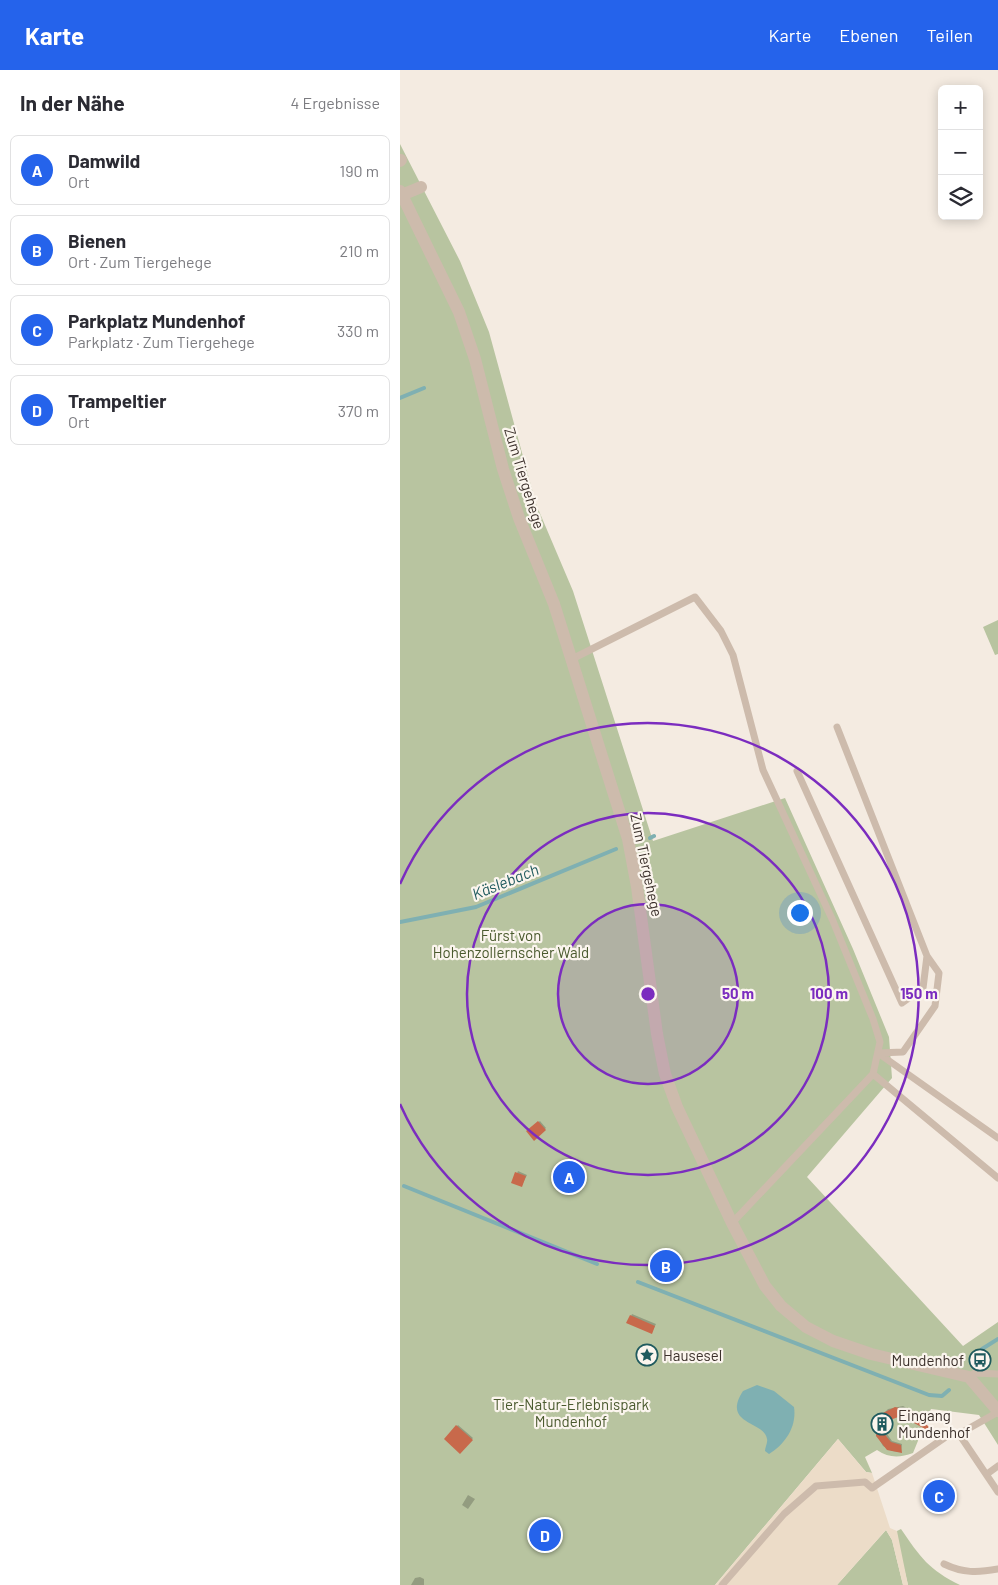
<!DOCTYPE html>
<html lang="de">
<meta charset="utf-8">
<style>
:root{--surface:#fff;--page:#f2f2f3;--text:#2b2b33;--muted:#7c7c81;--line:#e1e1e2;--accent:#2563eb}
body{margin:0;font-family:Barlow,sans-serif;background:var(--page);color:var(--text)}
.controls{position:absolute;right:15px;top:15px;display:grid;overflow:hidden;border-radius:8px;box-shadow:0 2px 12px #0003}
.controls button{width:45px;height:45px;display:grid;place-items:center;padding:0;border:0;border-bottom:1px solid var(--line);background:var(--surface);color:var(--text);font:25px sans-serif}
.you{position:absolute;left:399px;top:842px;width:18px;height:18px;margin:-12px;border:4px solid #fff;border-radius:50%;background:#1a73e8;box-shadow:0 0 0 8px #1a73e833}
.badge{display:grid;place-items:center;width:32px;height:32px;border-radius:50%;background:var(--accent);color:#fff;font-size:16px;font-weight:700}
.pin{position:absolute;translate:-50% -50%;border:2px solid #fff;box-shadow:0 1px 5px #0006}
.list{margin:0;padding:0;list-style:none}
h2{display:flex;justify-content:space-between;align-items:center;height:65px;margin:0;padding:0 20px;font-size:21px}
h2 small{font-size:16px;font-weight:400;color:var(--muted)}
.list li{display:grid;grid-template-columns:32px 1fr auto;gap:15px;align-items:center;box-sizing:border-box;height:70px;margin:0 10px 10px;padding:0 10px;border:1px solid var(--line);border-radius:8px}
.list b{display:block;font-size:19px;white-space:nowrap}
.list p{margin:0;font-size:16px;white-space:nowrap;color:var(--muted)}
.list em{font-size:16px;font-style:normal;color:var(--muted)}
.icon{flex:none;width:28px;height:28px;fill:none;stroke:currentColor;stroke-width:2;stroke-linecap:round;stroke-linejoin:round}
.map{position:relative;flex:none;width:598px;height:1515px;overflow:hidden}
header{display:flex;align-items:center;gap:30px;box-sizing:border-box;height:70px;padding:0 25px;background:var(--accent);color:#fff}
header strong{font-size:24px}
nav{display:flex;gap:28px;margin-inline-start:auto;font-size:18px}
main{display:flex}
aside{flex:1;background:var(--surface)}
.map>svg:first-child{display:block}
.green{fill:#b8c4a0}
.plaza{fill:#ecdcc8}
.water{fill:#7fb0b2}
.shadow{fill:#0003}
.lines{fill:none;stroke-linecap:round;stroke-linejoin:round}
.stream{stroke:#7fb0b2;stroke-width:4}
.building{fill:#c8694b}
.service{stroke:#cdbbac;stroke-width:7}
.minor{stroke:#cdbbac;stroke-width:12}
.ring{fill:none;stroke:#7b2cbf;stroke-width:2.5}
.labels{text-anchor:middle;dominant-baseline:central;stroke-width:4.5;stroke-linejoin:round;paint-order:stroke}
.street-label{font-size:15px;fill:#3b302b;stroke:#fbf5ee}
.park-label{font-size:15px;fill:#4a5a2e;stroke:#fbf5ee}
.poi-label{font-size:15px;fill:#3b302b;stroke:#fbf5ee;text-anchor:start}
.water-label{font-size:16px;font-style:italic;fill:#1f5a5e;stroke:#fbf5ee}
.centre{fill:#7b2cbf;stroke:#fbf5ee;stroke-width:2.5}
.ring-label{font-size:15px;text-anchor:middle;font-weight:bold;fill:#7b2cbf;stroke:#fbf5ee;stroke-width:4.5;stroke-linejoin:round;paint-order:stroke}
</style>
<header>
<strong>Karte</strong>
<nav><a>Karte</a><a>Ebenen</a><a>Teilen</a></nav>
</header>
<main>
<aside>
<h2>In der Nähe<small>4 Ergebnisse</small></h2>
<ul class="list">
<li><span class="badge">A</span><div><b>Damwild</b><p>Ort</p></div><em>190 m</em></li>
<li><span class="badge">B</span><div><b>Bienen</b><p>Ort · Zum Tiergehege</p></div><em>210 m</em></li>
<li><span class="badge">C</span><div><b>Parkplatz Mundenhof</b><p>Parkplatz · Zum Tiergehege</p></div><em>330 m</em></li>
<li><span class="badge">D</span><div><b>Trampeltier</b><p>Ort</p></div><em>370 m</em></li>
</ul>
</aside>
<div class="map">
<svg width="598" height="1515" viewBox="0 0 598 1515">
<rect width="100%" height="100%" fill="#f4ebe1"/>
<path class="green" d="M0,74L60,191L89,262L136,434L173,521L253,771L385,728L453,879L489,967L492,1008L407,1107L563,1276L598,1252V1375L579,1345L531,1339L513,1383C499,1388 489,1388 477,1380L465,1387L472,1403L466,1402L438,1369L315,1515H0Z
M598,550V584L595,585L583,557Z
M501,1459C520,1487 529,1500 560,1515H508L497,1469V1461Z
M486,1460L492,1470L503,1515H437Z"/>
<path class="plaza" d="M438,1369L466,1402L472,1403L490,1458L497,1461L508,1515H503L492,1470L486,1460L437,1515H315Z"/>
<path class="water" d="M357,1315L374,1321L394,1337C397,1357 385,1374 369,1384L365,1381C365,1377 368,1372 367,1369C365,1351 321,1355 343,1321Z"/>
<path class="shadow" d="M140,1051L146,1058L134,1069L127,1061Z
M118,1101L127,1105L122,1115L113,1112Z
M232,1244L256,1254L252,1262L228,1253Z
M503,1336L518,1344V1352L501,1345L493,1347L487,1353V1364L492,1371L502,1374L501,1382L492,1381L483,1376L477,1365L476,1360L482,1345L488,1339Z
M58,1355L73,1368L60,1382L45,1369Z
M68,1425L75,1429L68,1439L62,1435Z
M20,1507L24,1509V1515H11L15,1508Z"/>
<g class="lines">
<path class="stream" d="M0,328L24,318
M250,768L254,766
M0,852L76,837L216,779
M4,1116L197,1194
M238,1212L529,1325L542,1326L549,1320
M582,1279L598,1269"/>
</g>
<path class="building" d="M138,1051L146,1060L134,1071L126,1061Z
M115,1102L126,1106L122,1117L111,1113Z
M230,1245L255,1256L252,1264L226,1253Z
M495,1337L512,1341L529,1357L527,1360L501,1346L490,1350L485,1359L486,1366L491,1372L501,1375L502,1383L487,1380L476,1366L477,1352L481,1344Z
M56,1355L73,1370L60,1384L44,1369Z"/>
<g class="lines">
<path class="service" d="M172,589L295,527L321,561L333,585L363,700L433,851L473,949L480,972L473,1004L332,1153
M397,701L502,933L523,918L527,886L437,657
M527,886L539,903L535,936L503,982L478,983L598,1068
M473,1004L598,1108
M569,1307L575,1303L598,1304
M559,1364L598,1342
M587,1404L598,1396
M544,1494C563,1503 577,1503 598,1499
M322,1515L384,1444L416,1416L465,1412L472,1418L547,1366L559,1364L598,1422"/>
<path class="minor" d="M0,91L1,90
M0,121L59,242L75,289L103,399L119,448L154,534L228,769L237,817L257,964L265,1004L277,1037L332,1153L365,1216L381,1236L406,1257L433,1271L471,1284L569,1307L598,1341
M2,125L21,117"/>
</g>
<circle cx="248" cy="924" r="90" fill="#7b2cbf" fill-opacity=".12"/>
<g class="ring">
<circle cx="248" cy="924" r="90"/>
<circle cx="248" cy="924" r="181"/>
<path d="M0 814A271 271 0 1 1 0 1034"/>
</g>
<defs>
<g id="sight-ring" transform="scale(1.125)"><circle r="9.5" fill="#fbf5ee" stroke="#1f5a5e" stroke-width="1.5"/><path d="M0-6L1.8-2.2L6-1.7L2.9 1.2L3.7 5.4L0 3.3L-3.7 5.4L-2.9 1.2L-6-1.7L-1.8-2.2Z" fill="#1f5a5e"/></g>
<g id="bus-ring" transform="scale(1.125)"><circle r="9.5" fill="#fbf5ee" stroke="#1f5a5e" stroke-width="1.5"/><path d="M-5-6H5V4H4V6H2V4H-2V6H-4V4H-5ZM-3.5-4V0h7V-4ZM-3.5 1.2v1.5H-2V1.2ZM2 1.2v1.5H3.5V1.2Z" fill="#1f5a5e"/></g>
<g id="building-ring" transform="scale(1.125)"><circle r="9.5" fill="#fbf5ee" stroke="#1f5a5e" stroke-width="1.5"/><path d="M-4-6H4V6H1V3H-1V6H-4ZM-2.5-4.3h1.7v1.8h-1.7ZM.8-4.3h1.7v1.8H.8ZM-2.5-1h1.7V.8h-1.7ZM.8-1h1.7V.8H.8Z" fill="#1f5a5e"/></g>
</defs>
<g fill-rule="evenodd">
<use href="#sight-ring" x="247" y="1285"/>
<use href="#bus-ring" x="580" y="1290"/>
<use href="#building-ring" x="482" y="1354"/>
</g>
<g class="labels">
<g class="street-label">
<text transform="translate(125 408) rotate(73)">Zum Tiergehege</text>
<text transform="translate(247 795) rotate(78)">Zum Tiergehege</text>
</g>
<g class="park-label">
<text x="111" y="865">Fürst von<tspan x="111" dy="17">Hohenzollernscher Wald</tspan></text>
<text x="171" y="1334">Tier-Natur-Erlebnispark<tspan x="171" dy="17">Mundenhof</tspan></text>
</g>
<g class="poi-label">
<text x="263" y="1285">Hausesel</text>
<text x="564" y="1290" text-anchor="end">Mundenhof</text>
<text x="498" y="1345">Eingang<tspan x="498" dy="17">Mundenhof</tspan></text>
</g>
<g class="water-label">
<text transform="translate(105 811) rotate(-22)">Käslebach</text>
</g>
</g>
<circle cx="248" cy="924" r="8" class="centre"/>
<g class="ring-label">
<text x="338" y="929">50 m</text>
<text x="429" y="929">100 m</text>
<text x="519" y="929">150 m</text>
</g>
</svg>
<div class="controls">
<button>+</button>
<button>−</button>
<button><svg class="icon" aria-label="layers" viewBox="0 0 24 24"><path d="M12 4l9 5-9 5-9-5zM3 14l9 5 9-5"/></svg></button>
</div>
<div class="you"></div>
<div class="pin badge" style="left:169px;top:1107px">A</div>
<div class="pin badge" style="left:266px;top:1196px">B</div>
<div class="pin badge" style="left:539px;top:1426px">C</div>
<div class="pin badge" style="left:145px;top:1465px">D</div>
</div>
</main>
